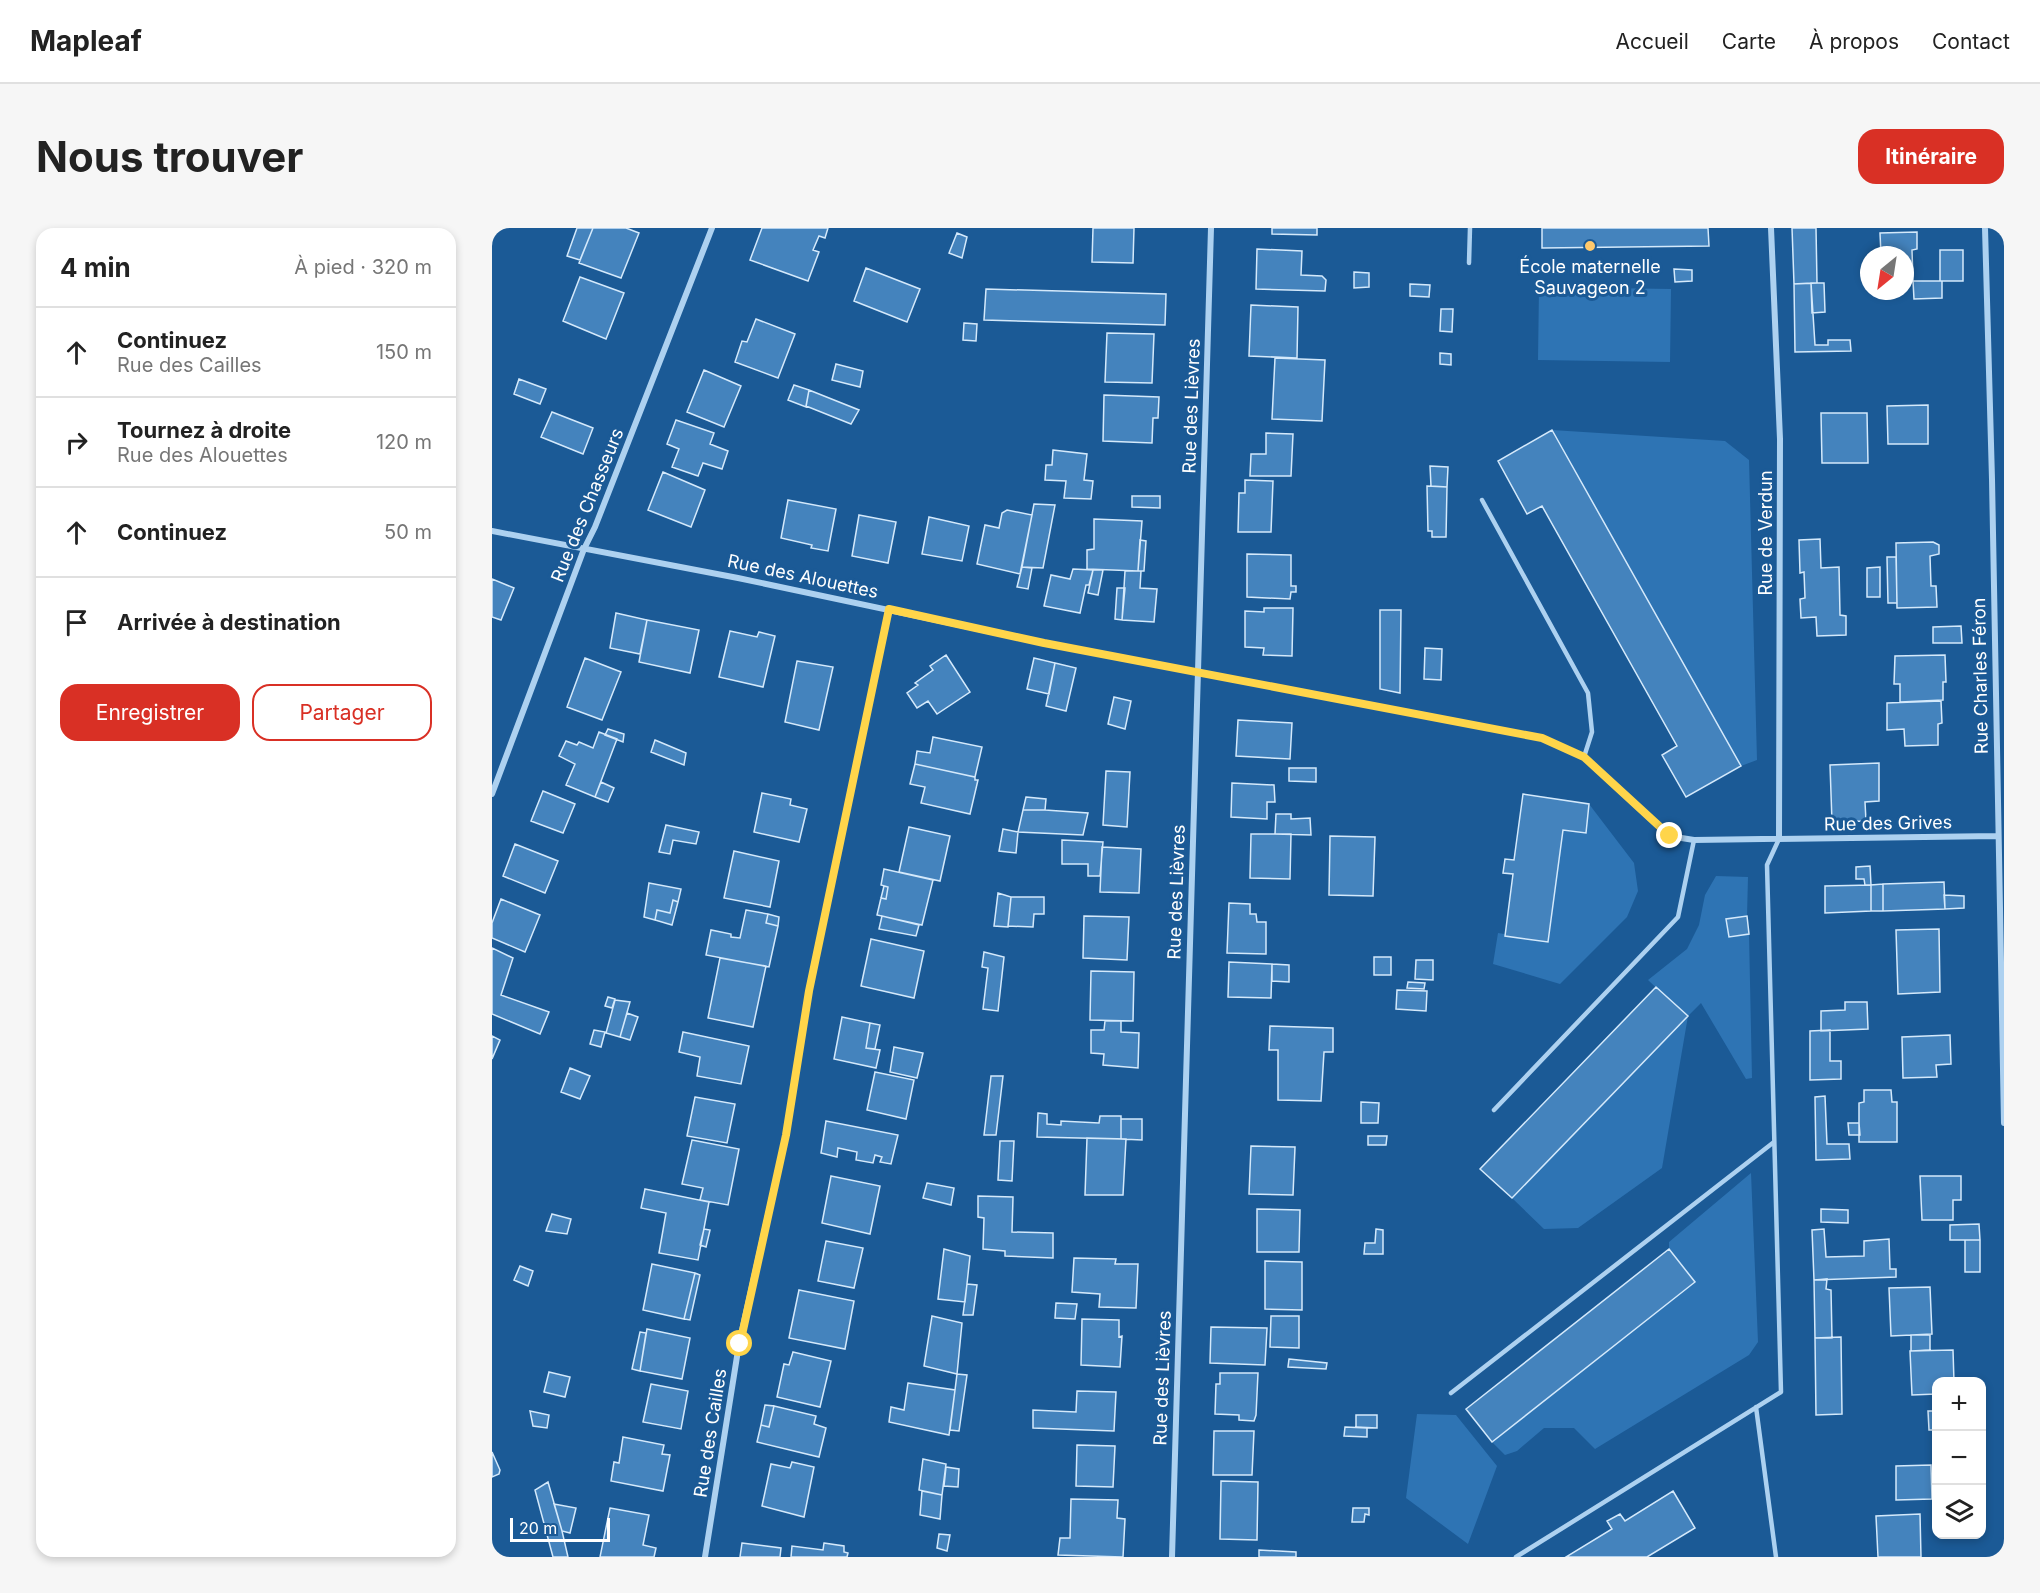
<!DOCTYPE html>
<html lang="fr">
<meta charset="utf-8">
<style>
:root{--surface:#fff;--page:#f6f6f6;--text:#222;--muted:#767676;--line:#e0e0e0;--accent:#d93025}
body{margin:0;font-family:Inter,sans-serif;background:var(--page);color:var(--text)}
.controls{position:absolute;right:18px;bottom:18px;display:grid;overflow:hidden;border-radius:12px;box-shadow:0 3px 9px #0003}
.controls button{width:54px;height:54px;display:grid;place-items:center;padding:0;border:0;border-bottom:2px solid var(--line);background:var(--surface);color:var(--text);font:30px sans-serif}
.compass{position:absolute;left:1368px;top:18px;width:54px;height:54px;border-radius:50%;background:var(--surface);box-shadow:0 3px 9px #0003;rotate:210deg}
.scale{position:absolute;left:18px;bottom:15px;width:100px;box-sizing:border-box;padding-left:6px;border:3px solid #fff;border-top:0;font-size:16px;line-height:21px;white-space:nowrap;color:#fff;-webkit-text-stroke:4px #1b5a96;paint-order:stroke}
.stop{position:absolute;width:18px;height:18px;margin:-14px;border:4px solid #ffd54a;border-radius:50%;background:#fff}
.stop.end{background:#ffd54a;border-color:#fff;box-shadow:0 2px 6px #0008}
.list{margin:0;padding:0;list-style:none}
h2{display:flex;justify-content:space-between;align-items:center;height:78px;margin:0;padding:0 24px;font-size:26px}
h2 small{font-size:20px;font-weight:400;color:var(--muted)}
.list li{display:grid;grid-template-columns:39px 1fr auto;gap:18px;align-items:center;box-sizing:border-box;height:90px;padding:0 24px;border-top:2px solid var(--line)}
.list b{display:block;font-size:22px;white-space:nowrap}
.list p{margin:0;font-size:20px;white-space:nowrap;color:var(--muted)}
.list em{font-size:20px;font-style:normal;color:var(--muted)}
.actions{display:flex;gap:12px;padding:18px 24px}
.actions a{flex:1;padding:14px 0;border:2px solid var(--accent);border-radius:18px;text-align:center;font-size:21px;color:var(--accent)}
.actions .main{background:var(--accent);color:#fff}
.icon{flex:none;width:33px;height:33px;fill:none;stroke:currentColor;stroke-width:2;stroke-linecap:round;stroke-linejoin:round}
.map{position:relative;flex:none;width:1512px;height:1329px;overflow:hidden;border-radius:18px}
header{display:flex;align-items:center;gap:36px;box-sizing:border-box;height:84px;padding:0 30px;background:var(--surface);border-bottom:2px solid var(--line)}
header strong{font-size:28px}
nav{display:flex;gap:33px;margin-inline-start:auto;font-size:21px}
.intro{display:flex;align-items:center;justify-content:space-between;box-sizing:border-box;height:144px;padding:0 36px}
h1{margin:0;font-size:42px}
.button{padding:15px 27px;border-radius:18px;background:var(--accent);color:#fff;font-size:21px;font-weight:700}
main{display:flex;gap:36px;padding:0 36px}
aside{flex:1;background:var(--surface);border-radius:18px;box-shadow:0 3px 9px #0003}
.map>svg:first-child{display:block}
.green{fill:#2e74b4}
.building{fill:#4483bd;stroke:#d4e9fb;stroke-width:1.5}
.lines{fill:none;stroke-linecap:round;stroke-linejoin:round}
.lane{stroke:#add1f0;stroke-width:4.5}
.street{stroke:#add1f0;stroke-width:6}
.route{stroke:#ffd54a;stroke-width:8}
.poi-dot{fill:#ffc96c;stroke:#1b5a96;stroke-width:2}
.labels{text-anchor:middle;dominant-baseline:central;stroke-width:6;stroke-linejoin:round;paint-order:stroke}
.poi-label{font-size:18px;fill:#fff;stroke:#1b5a96}
.street-label{font-size:18px;fill:#fff;stroke:#1b5a96}
</style>
<header>
<strong>Mapleaf</strong>
<nav><a>Accueil</a><a>Carte</a><a>À propos</a><a>Contact</a></nav>
</header>
<div class="intro"><h1>Nous trouver</h1><a class="button">Itinéraire</a></div>
<main>
<aside>
<h2>4 min<small>À pied · 320 m</small></h2>
<ul class="list">
<li><svg class="icon" aria-label="ahead" viewBox="0 0 24 24"><path d="M12 20V5M6 11l6-6 6 6"/></svg><div><b>Continuez</b><p>Rue des Cailles</p></div><em>150 m</em></li>
<li><svg class="icon" aria-label="right" viewBox="0 0 24 24"><path d="M7 20v-9h11M14 6l5 5-5 5"/></svg><div><b>Tournez à droite</b><p>Rue des Alouettes</p></div><em>120 m</em></li>
<li><svg class="icon" aria-label="ahead" viewBox="0 0 24 24"><path d="M12 20V5M6 11l6-6 6 6"/></svg><div><b>Continuez</b></div><em>50 m</em></li>
<li><svg class="icon" aria-label="arrive" viewBox="0 0 24 24"><path d="M6 21V4h12l-3 4 3 4H6"/></svg><div><b>Arrivée à destination</b></div></li>
</ul>
<div class="actions"><a class="main">Enregistrer</a><a>Partager</a></div>
</aside>
<div class="map">
<svg width="1512" height="1329" viewBox="0 0 1512 1329">
<rect width="100%" height="100%" fill="#1b5a96"/>
<path class="green" d="M1047,59L1179,61L1178,134L1046,132Z
M1060,202L1233,213L1257,232L1265,532L1249,538Z
M1097,576L1142,635L1146,663L1135,689L1068,756L1001,736L1006,705L1056,713L1071,602L1094,605Z
M1224,648L1256,649L1255,688L1237,709L1257,706L1260,850L1254,851L1209,775L1196,788L1170,940L1086,1000L1052,1001L1020,970L1195,789L1156,752L1195,721L1207,697L1213,667Z
M1259,945L1266,1114L1257,1127L1103,1221L1082,1200H1052L1025,1223L1013,1227L1000,1214L1202,1054L1177,1021V1014Z
M925,1186L964,1187L1005,1238L976,1316L914,1270Z"/>
<path class="building" d="M85,0H101L88,32L75,28Z
M101,0H134L147,5L129,50L87,35Z
M270,0H336L333,10L327,8L321,22L327,24L316,53L258,32Z
M601,0H642L641,35L600,34Z
M780,0H825V7L780,6Z
M1050,0H1216L1217,18L1050,20Z
M1300,0H1324L1325,55L1302,56Z
M1425,4V21L1420,22L1421,53H1413V27H1389L1388,5Z
M465,5L475,9L470,30L457,25Z
M765,21L810,23L809,47L830,48L834,52L833,63L764,61Z
M1448,22H1471V53H1448Z
M374,40L428,61L415,94L362,73Z
M1182,41L1200,42V53L1183,54Z
M862,44L877,45V59L862,60Z
M88,49L132,65L114,111L71,93Z
M1421,53H1450V70L1422,71Z
M1319,55L1323,117H1336V112H1358L1359,123L1303,124L1302,56Z
M1319,55H1332L1333,84L1320,85Z
M918,56L938,57L937,69L918,68Z
M494,61L674,66L673,97L492,92Z
M759,77L806,79L805,130L757,128Z
M949,81H961L960,104L948,103Z
M264,91L303,106L286,150L243,134L250,113L255,114Z
M472,95L485,96L484,113L471,112Z
M615,105L662,106L660,155L613,154Z
M948,125L959,126V137L948,136Z
M783,130L833,132L830,193L780,191Z
M344,136L371,143L368,159L340,152Z
M212,142L249,158L232,199L195,184Z
M27,151L54,161L48,176L22,166Z
M302,157L317,162L314,179L296,172Z
M317,162L367,182L359,196L314,178Z
M612,167L667,169L666,190H661L660,215L611,213Z
M1436,177V216H1396L1395,178Z
M60,184L101,200L91,226L49,209Z
M1329,185H1375L1376,235H1330Z
M184,192L222,205L218,216L236,223L230,241L211,235L206,248L180,239L187,221L175,216Z
M1060,202L1249,538L1194,569L1170,527L1185,518L1050,278L1035,286L1006,233Z
M774,205L801,206L799,248H758L759,226H774Z
M561,222L595,226L592,252L601,253L599,271L572,270L574,253L553,252L554,237H560Z
M938,238L956,239L955,259L939,258Z
M171,244L213,262L199,299L156,282Z
M753,252L781,253L779,304H746L747,265H753Z
M935,258L955,259L954,309H940V303H936Z
M640,268H668V280L640,279Z
M296,272L344,281L336,323L319,320L320,317L289,310Z
M542,276L563,277L551,340L530,339Z
M515,282L540,287L528,346L485,336L493,297L507,300L510,285Z
M367,287L404,294L396,335L360,328Z
M437,289L477,298L470,333L430,326Z
M602,291L650,293L646,343L595,341V322L602,321Z
M1328,311L1329,340L1347,339L1348,387L1354,388V407L1325,408L1324,389L1309,390L1308,371L1313,370L1312,344L1308,345L1307,312Z
M648,312L654,313L652,343H646Z
M1441,314L1447,317V326L1438,328L1439,358H1444L1445,379L1405,380L1404,315Z
M755,326L799,327V358H804V364H799L798,371L755,369Z
M1395,329H1404L1405,375H1396Z
M530,339L540,340L536,361L525,359Z
M1388,339V369H1375V340Z
M581,341L601,342L597,357H594L588,385L552,378L559,347L578,351Z
M601,342H611L606,367L596,365Z
M633,343H649L648,360L665,361L662,394L630,392Z
M0,351L22,360L9,392L0,389Z
M625,360H633L630,392L623,391Z
M772,380H801L800,428L771,427L772,420L753,419V383L772,384Z
M888,382H909L908,465L888,461Z
M124,385L155,392L148,426L118,420Z
M155,392L207,402L198,445L147,434Z
M1469,398L1470,415H1441V399Z
M238,403L265,409L267,404L283,408L271,459L227,449Z
M933,420L950,421L949,452L932,451Z
M454,427L478,464L445,486L436,473L425,480L415,465L426,457L423,455L441,442L438,438Z
M1453,427L1454,454H1451V472L1408,474V456H1402L1403,428Z
M93,430L129,444L110,492L75,479Z
M542,430L563,435L557,466L535,461Z
M305,433L341,439L327,502L293,494Z
M563,435L584,440L574,483L554,478Z
M622,469L639,473L633,501L616,496Z
M1449,473L1450,495L1446,496V517L1413,518L1412,501L1395,502V475Z
M746,492L800,495L798,531L744,528Z
M116,501L132,506L131,514L113,507Z
M107,504L125,511L103,569L74,557L83,536L67,528L74,513L85,517L87,514L101,520Z
M441,509L490,519L483,549L423,536L425,523L438,525Z
M163,512L194,525L192,537L159,524Z
M1387,535V573L1373,574L1374,593L1340,594L1338,537Z
M423,536L483,549V552H486L478,586L429,575L433,559L418,556Z
M797,540H824V554L797,553Z
M614,543L638,544L635,599L611,597Z
M109,554L122,560L116,574L103,569Z
M740,555L782,557L783,574H775V591L739,589Z
M51,563L83,576L71,605L39,593Z
M270,565L299,571L298,577L315,581L307,614L262,604Z
M1031,566L1097,576L1094,605L1071,602L1056,714L1013,708L1021,646L1011,645L1013,631L1022,632Z
M534,569L554,571L553,582H531Z
M531,582H553L596,585L591,607L526,604Z
M784,586H799V591L818,590L819,607L783,606Z
M174,597L207,604L204,616L181,612L178,626L167,624Z
M417,599L458,608L448,653L407,644Z
M511,601L526,604L524,625L507,623Z
M759,606H799L798,651L758,650Z
M838,608L883,609L881,668L837,667Z
M570,612L611,614L608,648H596V636H570Z
M23,616L66,633L53,665L11,648Z
M610,619L649,621L647,665L608,664Z
M242,623L287,633L278,679L232,670Z
M1378,638L1379,657H1373L1372,651H1364V639Z
M392,641L441,652L430,697L385,687L389,670L394,671L396,659L389,657Z
M1452,654L1453,681L1391,683V656Z
M157,655L189,661L186,674L181,672L178,685L165,682L163,692L152,689Z
M1391,656V683H1379V657Z
M1379,657V683L1333,685V658Z
M392,658L396,659L394,671L389,670Z
M506,665L519,669L516,699L502,698Z
M1452,667L1472,668V680L1453,681Z
M519,669H552V686H542L541,699L516,698Z
M9,671L48,687L33,724L0,710V695Z
M181,672L186,674L180,697L163,692L165,682L178,685Z
M737,675L758,676V686H764L765,694H774V726L735,725Z
M254,682L276,686L274,695L286,698L277,739L214,727L219,702L239,706V709L248,710Z
M276,686L287,689L286,698L274,695Z
M390,688L427,697L424,708L387,701Z
M592,688L637,689L635,732L591,730Z
M1255,688L1257,706L1237,709L1234,691Z
M1447,701L1448,764L1406,766L1404,702Z
M379,711L432,723L422,770L369,758Z
M0,720L21,730L9,767L57,784L48,806L0,786Z
M492,724L512,729L506,783L491,781L496,740L490,739Z
M882,729H899V747H882Z
M228,730L274,738L261,799L216,790Z
M924,732H941V752L923,751Z
M737,734L780,736L779,770L736,769Z
M780,736L797,737V754L780,753Z
M599,743L642,744L641,793L598,792Z
M916,754L933,755L932,761L915,760Z
M1164,759L1196,788L1020,970L988,941Z
M905,762L935,763L934,783L904,781Z
M116,769L123,771L120,780L113,778Z
M123,772L138,774L128,809L114,805Z
M1353,774H1375L1376,801L1329,803V783L1353,782Z
M135,785L146,789L138,812L128,809Z
M350,789L378,795L374,820L388,822L384,840L342,831Z
M613,793H629V804L647,805L646,840L611,837L612,826L599,825V802H612Z
M378,795L388,797L383,821L374,820Z
M778,798L841,800V824H832L829,873L786,872V822H777Z
M102,802L113,804L109,819L98,816Z
M1338,802V833H1349V851L1318,852V803Z
M191,804L257,818L249,856L205,848L208,829L187,824Z
M1458,807L1459,836L1444,837L1445,849L1411,850L1410,809Z
M0,808L8,812L0,831Z
M402,819L431,825L425,850L398,844Z
M78,840L98,848L88,871L69,864Z
M383,844L422,852L414,891L375,882Z
M499,848H511L504,907H492Z
M1372,862H1399L1400,874H1405V914H1367V875L1372,874Z
M1333,868L1335,916H1357L1358,931L1324,932L1323,869Z
M203,869L243,876L235,915L195,908Z
M869,874L887,875L886,895H869Z
M546,885L555,886V896L569,897V893L607,895L608,888H629V911L545,909Z
M629,891H650V912L629,911Z
M334,893L406,907L399,936L388,934L390,929L383,927L381,935L364,932L365,924L346,920L345,929L329,925Z
M1356,895H1367L1368,907H1357Z
M876,908H895L894,917H876Z
M595,910L634,911L631,967H593Z
M200,912L247,921L236,977L208,972L211,960L190,956Z
M508,913H522L520,953L506,952Z
M759,918L803,919L801,967L757,966Z
M339,948L388,958L378,1006L330,995Z
M1428,948H1469V972H1461V992H1430Z
M435,955L462,960L459,977L431,970Z
M153,961L217,974L206,1032L167,1025L174,985L149,980Z
M486,968L521,969L520,1004L561,1005V1030L513,1028V1023L491,1021L492,990L486,989Z
M765,981L808,982L807,1024H765Z
M1329,981L1356,982V995L1329,994Z
M60,986L79,991L75,1006L54,1003Z
M1487,996L1488,1012H1458V997Z
M212,1001L218,1002L214,1019L208,1017Z
M884,1001L891,1002V1026H872L873,1015H883Z
M1332,1001L1334,1029L1372,1028V1013L1397,1011L1398,1041H1404V1049L1322,1052L1320,1002Z
M1473,1012H1488V1044H1473Z
M334,1013L371,1020L362,1060L326,1053Z
M452,1021L478,1028L473,1074L446,1071Z
M1177,1021L1203,1054L1000,1214L974,1181Z
M582,1030L624,1031L623,1036H646L644,1080L607,1079L608,1066L580,1064Z
M773,1033L810,1034V1082L773,1081Z
M160,1036L203,1045L192,1091L151,1082Z
M28,1038L41,1043L36,1058L22,1052Z
M203,1045L208,1047L198,1092L192,1091Z
M1335,1051L1334,1061L1339,1062L1340,1110H1323L1322,1052Z
M475,1056L485,1057L481,1087H471Z
M1438,1059L1440,1106L1399,1108L1397,1060Z
M307,1062L362,1073L353,1121L297,1110Z
M564,1075L585,1076L583,1091L563,1090Z
M440,1088L470,1095L465,1146L432,1138Z
M779,1088H807V1120L778,1119Z
M590,1091L627,1092V1109L630,1108L628,1139L589,1137Z
M719,1099L775,1100L773,1137L718,1135Z
M155,1101L198,1110L190,1151L148,1143Z
M148,1104L154,1105L148,1143L140,1141Z
M1419,1107H1438V1122L1419,1123Z
M1349,1109L1350,1186L1324,1187L1323,1110Z
M1461,1122L1462,1154H1444V1166L1420,1167L1418,1123Z
M301,1124L339,1133L328,1179L285,1169L292,1136L297,1137Z
M797,1131L835,1135L834,1141L796,1139Z
M57,1144L78,1149L73,1169L52,1164Z
M728,1145H766L764,1187L762,1193L747,1192V1187L723,1186L724,1156H728Z
M465,1146L475,1147L467,1203L458,1202Z
M416,1155L463,1162L457,1207L397,1194L399,1179L412,1182Z
M159,1156L196,1163L189,1201L151,1194Z
M585,1163L624,1164L622,1203L541,1200V1182L584,1184Z
M273,1177L282,1178L277,1199L269,1197Z
M282,1178L324,1188L322,1196L334,1200L327,1229L265,1214L269,1197L277,1199Z
M38,1183L57,1187L55,1200L41,1198Z
M1436,1183H1444V1202H1437Z
M864,1187H885V1200L864,1199Z
M853,1199L875,1200V1209L852,1208Z
M722,1203H762L760,1247H721Z
M131,1209L172,1217L170,1226L178,1227L171,1263L119,1253L122,1234L127,1235Z
M585,1217L623,1218L621,1259L584,1258Z
M0,1224L8,1242L7,1246L0,1249Z
M431,1231L454,1236L450,1267L427,1262Z
M300,1234L322,1239L312,1289L270,1278L279,1236L298,1240Z
M1439,1237L1440,1271L1404,1272V1238Z
M454,1239L467,1241L466,1259L452,1258Z
M729,1253L766,1254L765,1312L728,1311Z
M56,1254L70,1303L76,1329H61L43,1262Z
M430,1263L450,1267L448,1291L428,1287Z
M1181,1263L1203,1300L1155,1329H1074L1120,1301L1115,1293L1128,1286L1133,1293Z
M579,1271L626,1272L625,1290L633,1291L631,1329L566,1327L568,1310H578Z
M62,1276L84,1280L78,1305L70,1303Z
M118,1280L157,1287L151,1317L164,1320L162,1329H108Z
M861,1280H877V1287L873,1286L872,1294H860Z
M1428,1286L1429,1329H1386L1384,1288Z
M447,1306L458,1307L455,1323L445,1320Z
M250,1315L289,1320L288,1329H248Z
M332,1315L352,1318V1324L356,1325L355,1329H299L300,1318L331,1322Z
M767,1322L804,1324V1329H767Z"/>
<g class="lines">
<path class="lane" d="M977,35L978,0
M990,272L1096,465L1100,504L1092,529
M1002,882L1186,689L1202,612
M959,1165L1282,914
M1264,1179L1284,1329
M1024,1329L1289,1164L1275,637L1287,611"/>
<path class="street" d="M1279,0L1288,211L1287,611
M1493,0L1500,251L1512,895
M0,303L246,350L552,415L1050,510L1092,529L1177,608L1202,612L1505,608
M0,566L92,321L103,299L220,0
M213,1329L247,1116L294,907L317,763L397,381
M680,1329L719,0"/>
</g>
<g class="lines">
<path class="route" d="M248,1116L294,907L317,763L397,381L552,415L1050,510L1092,529L1178,608"/>
</g>
<circle class="poi-dot" cx="1098" cy="18" r="6"/>
<g class="labels">
<g class="poi-label">
<text x="1098" y="38">École maternelle<tspan x="1098" dy="21">Sauvageon 2</tspan></text>
</g>
<g class="street-label">
<text transform="translate(699 178) rotate(-88)">Rue des Lièvres</text>
<text transform="translate(95 277) rotate(-68)">Rue des Chasseurs</text>
<text transform="translate(1273 305) rotate(-90)">Rue de Verdun</text>
<text transform="translate(311 348) rotate(12)">Rue des Alouettes</text>
<text transform="translate(1488 448) rotate(-91)">Rue Charles Féron</text>
<text transform="translate(1396 595) rotate(-1)">Rue des Grives</text>
<text transform="translate(684 664) rotate(-88)">Rue des Lièvres</text>
<text transform="translate(670 1150) rotate(-88)">Rue des Lièvres</text>
<text transform="translate(218 1205) rotate(-81)">Rue des Cailles</text>
</g>
</g>
</svg>
<div class="controls">
<button>+</button>
<button>−</button>
<button><svg class="icon" aria-label="layers" viewBox="0 0 24 24"><path d="M12 4l9 5-9 5-9-5zM3 14l9 5 9-5"/></svg></button>
</div>
<svg class="compass" viewBox="-18 -18 36 36"><path d="M0-13l5 13h-10z" fill="#e53935"/><path d="M0 13l5-13h-10z" fill="#767676"/></svg>
<div class="scale">20 m</div>
<div class="stop" style="left:248px;top:1116px"></div>
<div class="stop end" style="left:1178px;top:608px"></div>
</div>
</main>
